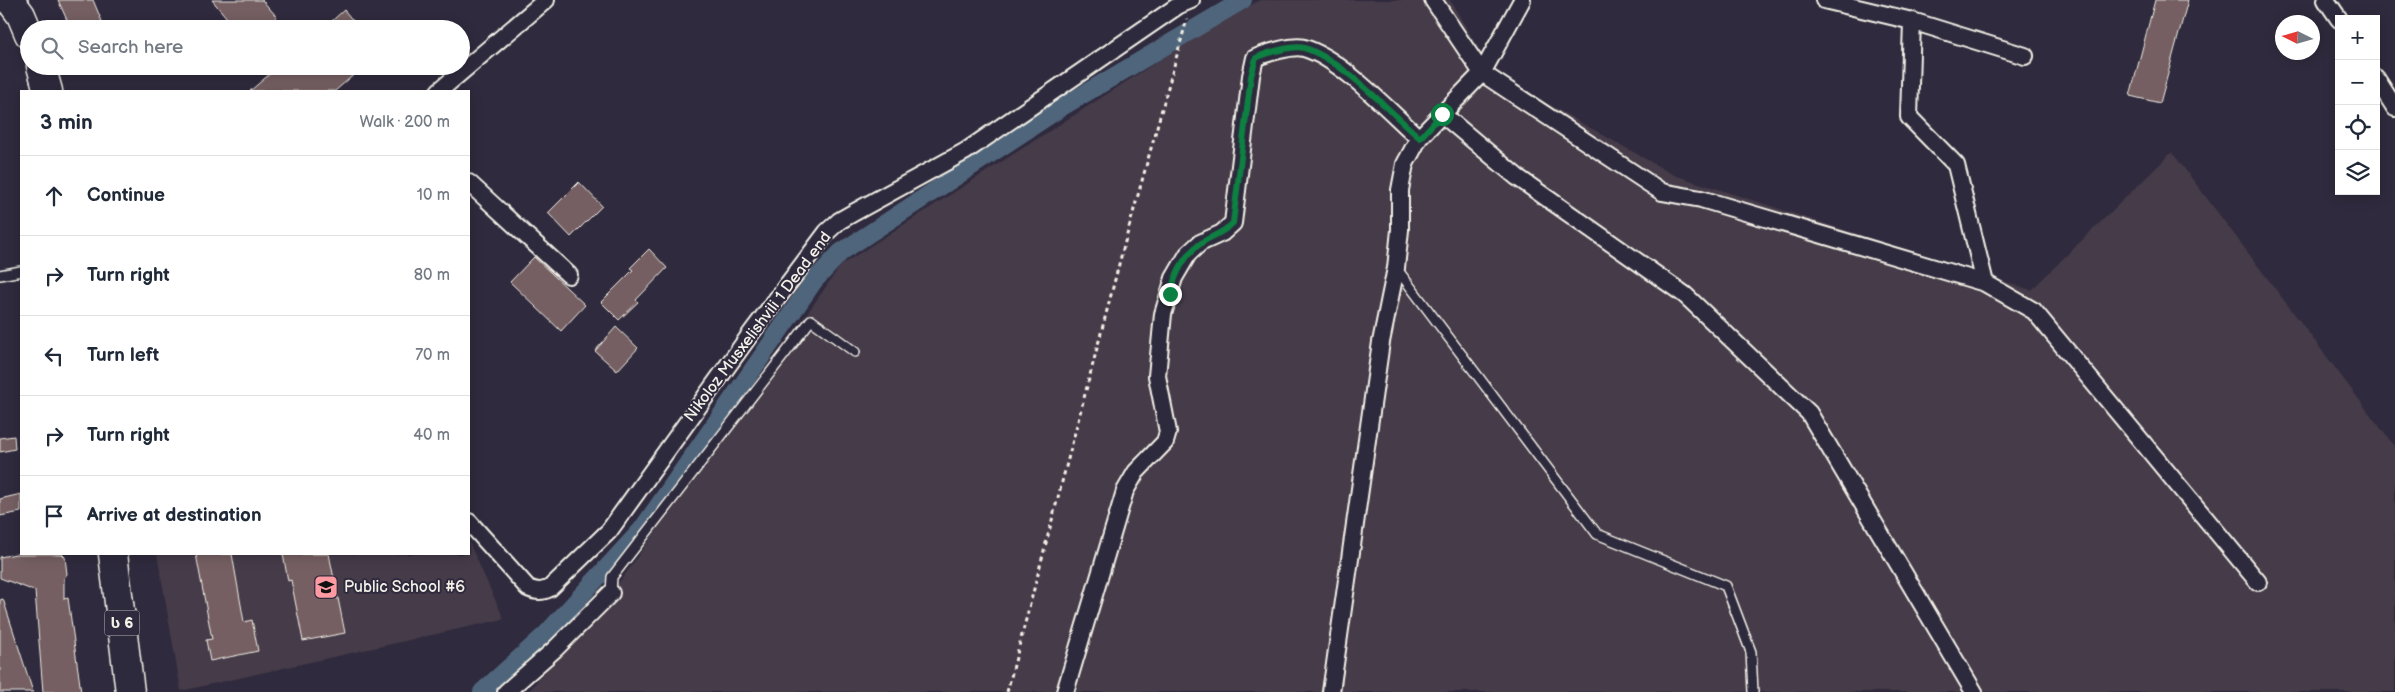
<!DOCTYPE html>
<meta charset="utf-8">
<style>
:root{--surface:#fff;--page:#f2f2f3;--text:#1f2937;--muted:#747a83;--line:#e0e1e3}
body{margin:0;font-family:"Balsamiq Sans","Noto Sans Georgian",sans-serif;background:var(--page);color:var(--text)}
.controls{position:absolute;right:15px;top:15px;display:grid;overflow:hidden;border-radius:0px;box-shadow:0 2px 12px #0003}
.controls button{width:45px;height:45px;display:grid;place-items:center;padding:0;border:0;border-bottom:1px solid var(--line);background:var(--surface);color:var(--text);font:25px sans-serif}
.compass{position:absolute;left:2275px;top:15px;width:45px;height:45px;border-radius:50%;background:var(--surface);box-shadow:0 2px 12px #0003;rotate:275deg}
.stop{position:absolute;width:15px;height:15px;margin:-11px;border:4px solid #0b8043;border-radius:50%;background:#fff}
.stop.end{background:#0b8043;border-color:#fff;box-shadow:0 1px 5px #0008}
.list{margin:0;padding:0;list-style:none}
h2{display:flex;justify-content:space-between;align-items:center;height:65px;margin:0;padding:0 20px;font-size:21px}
h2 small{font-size:16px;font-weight:400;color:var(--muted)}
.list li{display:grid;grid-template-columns:32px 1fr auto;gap:15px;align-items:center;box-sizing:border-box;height:80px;padding:0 20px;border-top:1px solid var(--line)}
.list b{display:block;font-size:19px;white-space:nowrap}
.list em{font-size:16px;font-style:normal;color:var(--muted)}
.icon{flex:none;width:28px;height:28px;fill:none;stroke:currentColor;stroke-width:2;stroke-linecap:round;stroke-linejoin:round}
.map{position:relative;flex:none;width:2395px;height:692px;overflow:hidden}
.search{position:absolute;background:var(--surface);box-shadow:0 2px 12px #0003;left:20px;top:20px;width:450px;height:55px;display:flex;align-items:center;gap:12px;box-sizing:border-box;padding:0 18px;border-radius:28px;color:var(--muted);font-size:19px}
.panel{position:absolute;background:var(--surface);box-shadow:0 2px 12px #0003;left:20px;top:90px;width:450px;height:465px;border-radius:0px}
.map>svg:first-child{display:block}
.built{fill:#443a48}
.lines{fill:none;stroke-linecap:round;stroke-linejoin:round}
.canal{stroke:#50657b;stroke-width:18}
.building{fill:#755f62;stroke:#f4f1e8}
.service-casing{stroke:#f4f1e8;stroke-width:12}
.minor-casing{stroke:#f4f1e8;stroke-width:20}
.trunk-casing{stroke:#f4f1e8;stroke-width:31}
.path{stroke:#f4f1e8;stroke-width:3;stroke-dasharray:4 4;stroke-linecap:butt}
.service{stroke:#2f2a3d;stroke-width:9}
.minor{stroke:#2f2a3d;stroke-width:16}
.trunk{stroke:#2f2a3d;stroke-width:28}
.route{stroke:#0b8043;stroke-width:6}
.labels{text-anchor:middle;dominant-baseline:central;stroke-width:4;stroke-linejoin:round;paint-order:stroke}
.shield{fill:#2f2a3d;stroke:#b9b5b5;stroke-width:1}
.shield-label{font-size:15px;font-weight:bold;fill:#f4f1e8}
.street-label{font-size:16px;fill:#f4f1e8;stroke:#2f2a3d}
.poi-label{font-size:16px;fill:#f4f1e8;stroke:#2f2a3d;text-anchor:start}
</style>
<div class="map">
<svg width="2395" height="692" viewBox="0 0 2395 692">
<rect width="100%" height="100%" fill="#2f2a3d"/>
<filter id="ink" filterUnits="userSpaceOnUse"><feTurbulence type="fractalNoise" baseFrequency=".02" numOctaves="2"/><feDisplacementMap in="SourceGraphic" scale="10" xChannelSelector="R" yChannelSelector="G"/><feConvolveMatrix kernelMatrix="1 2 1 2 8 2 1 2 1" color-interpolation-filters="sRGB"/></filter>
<g filter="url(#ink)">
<path class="built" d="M1260,0H1450L1493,73L1674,175L2031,290L2172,152L2395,447V692H528L624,576L841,265L1194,38Z
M469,542L504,619L181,691L157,554H469Z"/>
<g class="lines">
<path class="canal" d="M482,692L545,635L642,529L814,281L841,252L1062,107L1243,0"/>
</g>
<path class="building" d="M58,0H93L103,24L93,29H71Z
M212,0H262L277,17L264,29H236Z
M2155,0H2188L2160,103L2130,96Z
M344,10L360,29H323Z
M279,66H364L335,91H250Z
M579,182L602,206L571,237L548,213Z
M649,249L667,268L636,300L638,302L619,320L601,302L633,270L630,268Z
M534,257L585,305L561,331L510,282Z
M616,327L638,348L617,371L595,351Z
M14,436L15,449L0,452V438Z
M21,494V512L0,516V499Z
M16,554H62L65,557L67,574L64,578V599L68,598L81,692H43L35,591L0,578V557Z
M196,554H232L244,622L252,620L258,651L210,661L206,640L212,639Z
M283,554H329L345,633L303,641L291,580L288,581Z
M3,599L33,692H0V600Z"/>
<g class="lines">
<g class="service-casing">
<path id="service" d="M1397,269L1597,534L1726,586L1751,652L1753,692
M0,275L21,271
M611,593L612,577L811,320L855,352"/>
</g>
<g class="minor-casing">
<path id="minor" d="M1433,0L1482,73L1662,192L1701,199L1985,283L2034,311L2258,582
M1824,0L1912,21L2025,56
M2326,0L2339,19
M1912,21L1909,117L1956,165L1985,283
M2376,78L2395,108
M439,91L546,0
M1442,114L1517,177L1685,295L1809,413L1974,692
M469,183L569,275
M469,522L528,588C537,592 542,592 550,588L609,531L752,332L827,232L839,221L853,213L966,151L1179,5L1191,0
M506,692L555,649L611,593
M1065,692L1125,491L1136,472L1165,442L1168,432L1157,376L1163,314L1174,278L1188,254L1200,243L1222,233L1233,223L1251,76L1255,58C1266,53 1293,45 1304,48C1340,58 1390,112 1419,138
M1331,692L1381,342L1396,268L1400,230V190L1405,164L1419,138L1482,73L1522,0"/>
</g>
<g class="trunk-casing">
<path id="trunk" d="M10,0L21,15L29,34
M41,66L48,91
M113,554L130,692"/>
</g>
<path class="path" d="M1007,692L1123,249L1187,19"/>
<use href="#service" class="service"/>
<use href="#minor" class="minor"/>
<use href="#trunk" class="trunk"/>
</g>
</g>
<g class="lines" filter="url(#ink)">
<path class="route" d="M1170,294C1175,275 1183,256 1200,244C1212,235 1221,235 1233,223L1251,76L1256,58C1266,53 1293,45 1304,48C1340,58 1390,112 1420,138L1442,114"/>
</g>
<defs>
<g id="school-square" transform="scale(1.25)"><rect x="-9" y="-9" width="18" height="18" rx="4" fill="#ff9aa2" stroke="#2f2a3d"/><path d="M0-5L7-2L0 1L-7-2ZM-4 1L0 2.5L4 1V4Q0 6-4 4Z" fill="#111"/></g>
</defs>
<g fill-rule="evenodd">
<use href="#school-square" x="326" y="587"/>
</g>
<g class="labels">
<rect class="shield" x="104.5" y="610.5" width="35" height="25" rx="4"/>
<g class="shield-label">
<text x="122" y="623">ს 6</text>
</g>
<g class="street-label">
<text transform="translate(758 327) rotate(-53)">Nikoloz Musxelishvili 1 Dead end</text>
</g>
<g class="poi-label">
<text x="344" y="587">Public School #6</text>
</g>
</g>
</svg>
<div class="controls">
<button>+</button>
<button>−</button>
<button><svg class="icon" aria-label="locate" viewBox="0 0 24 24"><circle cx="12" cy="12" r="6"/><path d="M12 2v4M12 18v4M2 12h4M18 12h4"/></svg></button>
<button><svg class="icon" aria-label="layers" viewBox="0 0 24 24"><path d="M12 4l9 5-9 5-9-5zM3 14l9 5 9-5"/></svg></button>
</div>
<svg class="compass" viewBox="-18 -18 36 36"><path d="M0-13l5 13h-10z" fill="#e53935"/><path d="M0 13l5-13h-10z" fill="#747a83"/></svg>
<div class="stop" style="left:1442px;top:114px"></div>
<div class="stop end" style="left:1170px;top:294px"></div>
<div class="search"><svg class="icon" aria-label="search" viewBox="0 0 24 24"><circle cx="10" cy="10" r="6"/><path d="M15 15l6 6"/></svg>Search here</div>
<section class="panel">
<h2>3 min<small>Walk · 200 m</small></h2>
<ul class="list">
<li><svg class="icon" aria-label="ahead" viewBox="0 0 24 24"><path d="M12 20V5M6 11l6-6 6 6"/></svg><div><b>Continue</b></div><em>10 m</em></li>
<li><svg class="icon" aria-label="right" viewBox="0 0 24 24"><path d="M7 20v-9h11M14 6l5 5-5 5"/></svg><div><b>Turn right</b></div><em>80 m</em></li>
<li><svg class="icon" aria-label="left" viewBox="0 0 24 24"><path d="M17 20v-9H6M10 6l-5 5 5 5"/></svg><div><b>Turn left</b></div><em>70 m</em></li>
<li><svg class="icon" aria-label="right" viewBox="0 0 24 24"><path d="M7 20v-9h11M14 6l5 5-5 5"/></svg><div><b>Turn right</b></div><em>40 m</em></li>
<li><svg class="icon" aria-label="arrive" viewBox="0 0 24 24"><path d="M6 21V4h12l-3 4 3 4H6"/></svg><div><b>Arrive at destination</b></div></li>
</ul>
</section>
</div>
